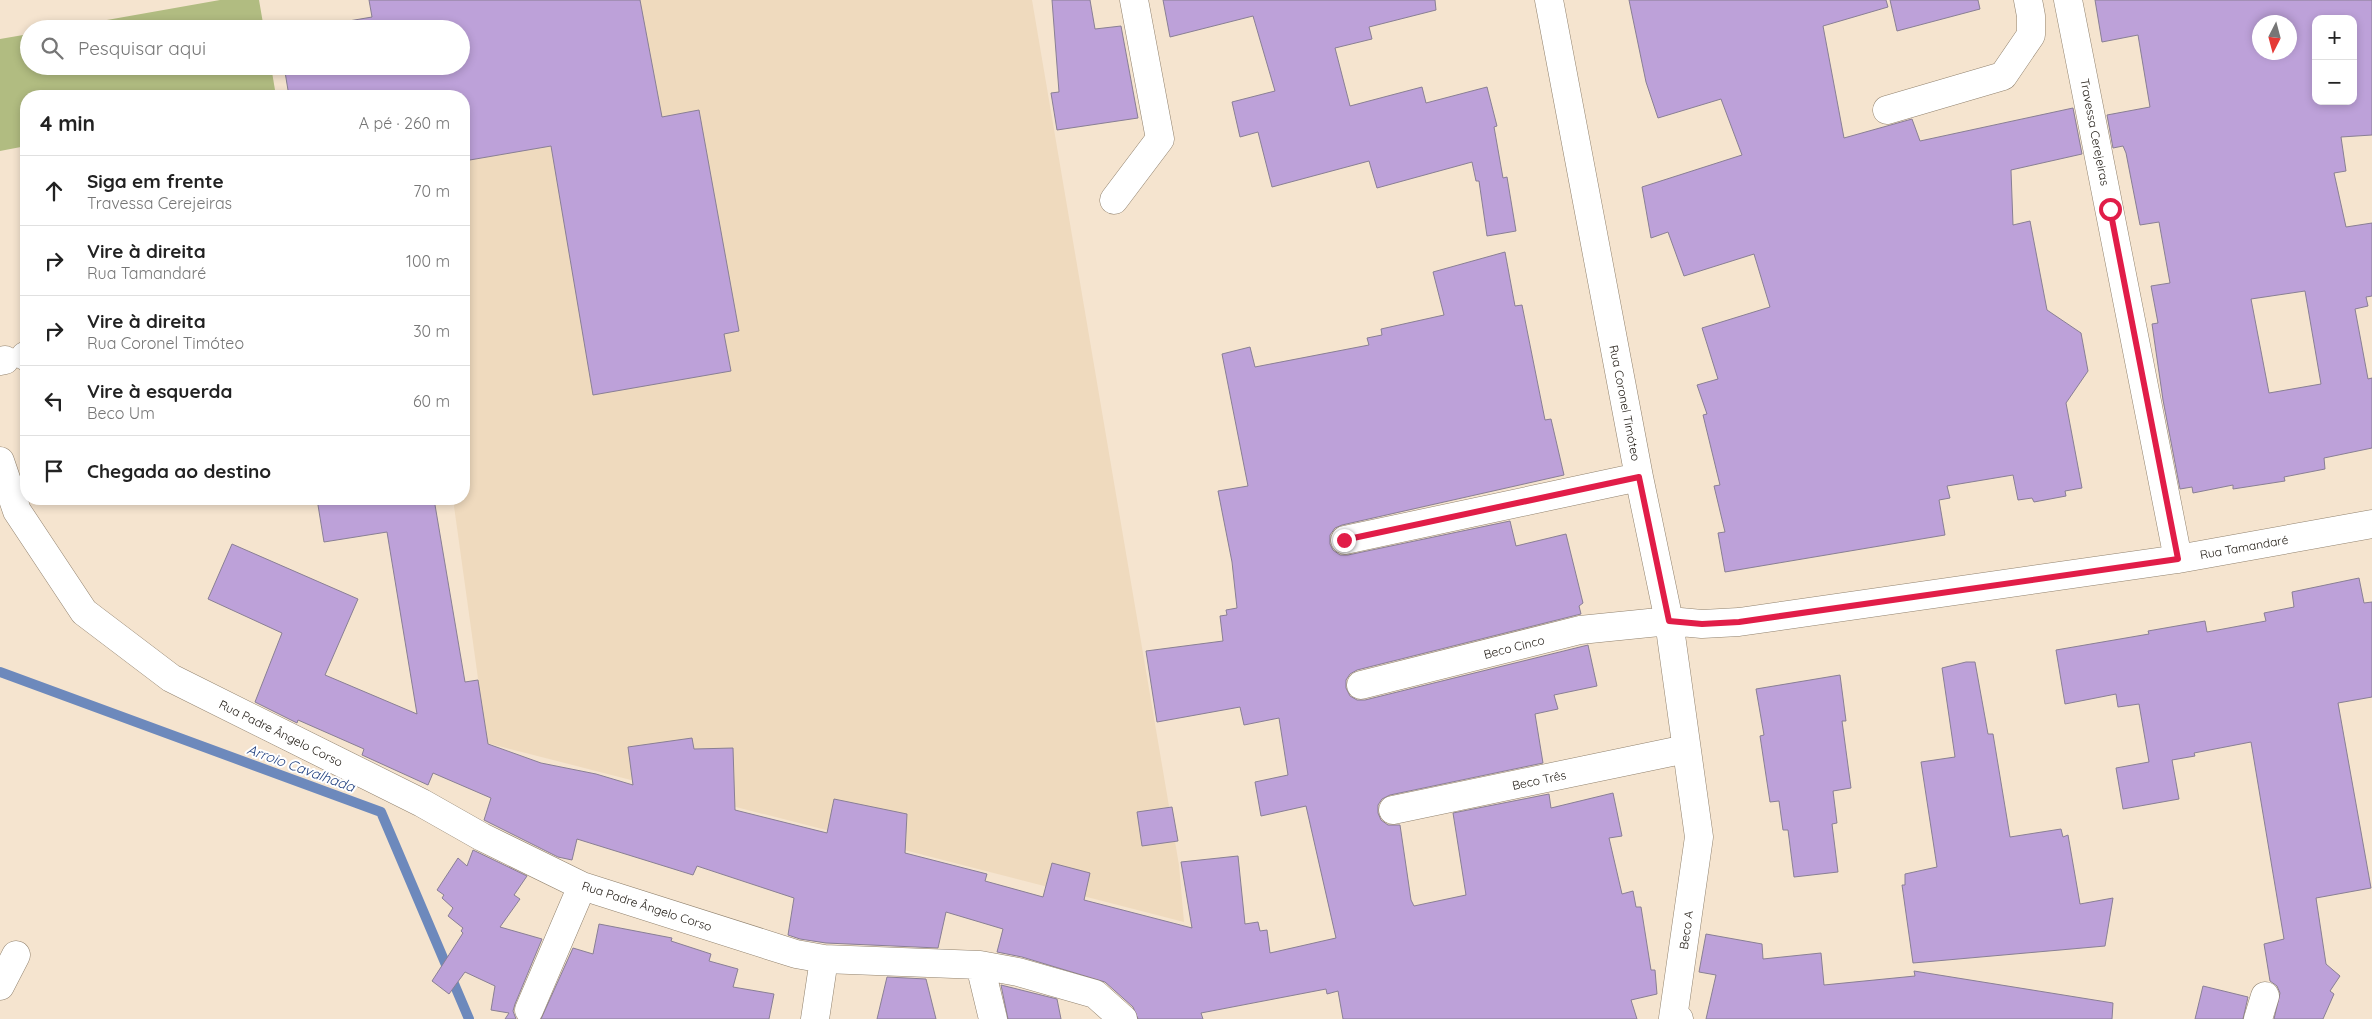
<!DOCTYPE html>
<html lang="pt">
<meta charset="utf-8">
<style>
:root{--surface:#fff;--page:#f6f6f6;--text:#222;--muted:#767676;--line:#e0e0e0}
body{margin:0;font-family:Quicksand,sans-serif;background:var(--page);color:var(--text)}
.controls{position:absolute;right:15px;top:15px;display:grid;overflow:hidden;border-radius:10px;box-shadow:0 2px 8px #0003}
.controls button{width:45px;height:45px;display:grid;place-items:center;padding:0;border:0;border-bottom:1px solid var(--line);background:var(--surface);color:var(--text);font:25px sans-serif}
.compass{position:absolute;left:2252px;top:15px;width:45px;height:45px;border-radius:50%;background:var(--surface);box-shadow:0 2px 8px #0003;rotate:186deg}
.stop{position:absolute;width:15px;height:15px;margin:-11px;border:4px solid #e11d48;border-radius:50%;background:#fff}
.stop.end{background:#e11d48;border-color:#fff;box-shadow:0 1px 5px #0008}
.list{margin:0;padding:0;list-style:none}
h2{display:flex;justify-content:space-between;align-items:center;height:65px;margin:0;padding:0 20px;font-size:21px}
h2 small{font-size:16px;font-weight:400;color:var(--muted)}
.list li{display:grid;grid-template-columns:32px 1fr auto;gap:15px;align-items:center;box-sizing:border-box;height:70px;padding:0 20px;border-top:1px solid var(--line)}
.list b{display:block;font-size:19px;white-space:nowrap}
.list p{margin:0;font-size:16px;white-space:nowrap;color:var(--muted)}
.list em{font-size:16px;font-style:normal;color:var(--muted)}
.icon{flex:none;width:28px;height:28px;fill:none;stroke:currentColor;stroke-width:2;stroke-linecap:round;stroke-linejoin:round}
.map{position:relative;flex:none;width:2372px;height:1019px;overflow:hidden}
.search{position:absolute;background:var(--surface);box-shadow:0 2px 8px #0003;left:20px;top:20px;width:450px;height:55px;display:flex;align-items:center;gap:12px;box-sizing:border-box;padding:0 18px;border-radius:28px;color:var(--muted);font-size:19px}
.panel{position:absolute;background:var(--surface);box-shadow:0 2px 8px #0003;left:20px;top:90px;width:450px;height:415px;border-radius:20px}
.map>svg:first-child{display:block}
.built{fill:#efdabe}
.green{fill:#b1bc81}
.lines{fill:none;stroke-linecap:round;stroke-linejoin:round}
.stream{stroke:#6d89bc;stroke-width:10}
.building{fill:#bda1d9;stroke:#897f94;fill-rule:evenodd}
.minor-casing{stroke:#91826e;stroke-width:29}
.minor{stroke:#fff;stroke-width:28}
.route{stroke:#e11d48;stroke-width:6}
.labels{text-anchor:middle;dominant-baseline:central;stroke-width:4;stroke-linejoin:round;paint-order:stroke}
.street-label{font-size:12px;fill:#1c160f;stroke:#fff}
.water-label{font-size:14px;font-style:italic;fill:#1f3f7f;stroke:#fff}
</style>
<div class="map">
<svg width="2372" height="1019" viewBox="0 0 2372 1019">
<rect width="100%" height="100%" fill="#f5e4cf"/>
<path class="built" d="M382,0H1032L1179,865L1184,922L487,743L453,499H464V96H396L392,66H461V29Z"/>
<path class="green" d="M220,0H259L264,29H56Z
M29,34V66H271L276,96H26V146L0,151V39Z"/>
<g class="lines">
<path class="stream" d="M0,672L381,812L469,1019"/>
</g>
<path class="building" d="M369,0H640L662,117L699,110L739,331L724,334L731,371L593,395L551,146L464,161V96H289L284,66H461V29H302L372,17Z
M1052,0H1090L1095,29L1121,26L1138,118L1057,130L1051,93L1059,92Z
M1163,0H1435L1436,10L1369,27L1372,39L1335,48L1350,106L1422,87L1426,103L1487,87L1497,126L1494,127L1503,178L1507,177L1516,231L1487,236L1479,181H1476L1472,162L1377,188L1369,161L1272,187L1258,132L1240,137L1232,102L1275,91L1253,16L1170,37Z
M1629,0H1886L1888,7L1823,26L1844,138L1912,119L1920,141L2073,108L2082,154L2011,170L2013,225L2030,221L2047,310L2081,333L2088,371L2066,403L2082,488L2065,491L2066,496L2034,502L2032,498L2018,500L2013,475L1947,486L1950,498L1939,500L1945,535L1725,572L1718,533L1725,532L1714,486L1720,485L1703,415L1707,414L1697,385L1718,379L1702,328L1770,307L1754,254L1684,276L1668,232L1651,238L1642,187L1742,155L1721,99L1658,118L1646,82Z
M1890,0H1978L1980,9L1897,31Z
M2095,0H2372V135L2341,137L2346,171L2334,173L2346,227L2372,223V296L2366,297L2368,306L2355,309L2368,379L2372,378V448L2324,458L2325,469L2284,477L2285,481L2233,489V485L2193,493L2192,487L2180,489L2163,400L2152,324L2158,323L2151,286L2170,283L2159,222L2140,225L2126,153L2123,146L2113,148L2107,115L2150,107L2138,35L2102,42ZM2316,19H2353V101H2316ZM2260,22H2290V52H2260ZM2305,291L2321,384L2269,393L2251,299Z
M1505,252L1515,306L1522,305L1545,420L1551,419L1564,475L1342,525L1335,528L1330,535V544L1333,550L1340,555H1348L1510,521L1516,546L1566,534L1583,603L1579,606L1581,614L1357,670L1350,674L1346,680V688L1350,696L1357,700H1365L1588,645L1597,686L1554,695L1558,709L1535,714L1543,763L1390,795L1382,799L1378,805V813L1381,820L1388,825H1400L1411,900L1414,906L1466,895L1453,813L1549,794L1551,808L1613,793L1622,836L1609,838L1622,894L1633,891L1636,907H1641L1651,970H1655L1657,994L1631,1000L1637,1019H1343L1338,991L1327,994L1326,989L1201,1013L1203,1019H1138L1133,1007L1105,982L1022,957L997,952L1003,929L946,912L938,948L826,943L800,939L788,935L794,898L697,866L693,875L577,839L572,860L558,857L484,820L491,798L433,773L428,785L362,755L364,749L298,720L297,723L255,702L282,633L208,599L232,544L358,599L325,675L417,714L387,532L324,542L317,499H434L465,682L478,680L488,744L541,763L596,774L633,785L628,747L692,738L694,749L733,748L735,810L827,833L834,799L907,814L905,853L987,874L985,881L1043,897L1052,863L1090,873L1084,900L1192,928L1181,862L1238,856L1245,924L1258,922L1260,931L1267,930L1270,953L1336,938L1306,806L1261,816L1255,782L1288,775L1279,718L1244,725L1240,707L1157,722L1146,651L1223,641L1220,616L1227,615L1226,610L1237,608L1232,562L1218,491L1248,486L1222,354L1250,347L1255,367L1369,345L1367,338L1382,335L1381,329L1444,315L1433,272Z
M2359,578L2364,603L2372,602V697L2338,703L2371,888L2316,898L2326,964L2340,976L2330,991L2334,994L2323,1019H2274L2280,993L2277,986L2270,981L2264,944L2284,939L2251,742L2194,753L2195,756L2172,760L2179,799L2123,809L2116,768L2149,762L2139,704L2118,707L2116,694L2065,704L2056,650L2149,634L2148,631L2205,621L2207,632L2266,621L2264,613L2294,607L2292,592Z
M1966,662H1975L1988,734H1993L2010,837L2061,829L2063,837L2068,835L2080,904L2113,898L2105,946L1913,963L1902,885H1905V874L1937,867L1921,762L1955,757L1942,668Z
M1840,675L1846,721H1842L1851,788L1833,791L1837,823L1832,824L1838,872L1794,877L1788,830H1783L1779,801L1770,802L1760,736L1764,735L1756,689Z
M1172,807L1178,841L1142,846L1137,812Z
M473,850L527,876L514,895L520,899L500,927L542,939L515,1004L513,1011L516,1019H505L509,1013L491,1010L495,986L465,972L449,994L432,981L463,933L461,931L463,928L448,916L453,908L442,898L444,895L437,890L458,858L467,866Z
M599,924L672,938L671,941L711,954L709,961L738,969L733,987L774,994L769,1019H541L573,948L593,954Z
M1706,934L1762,944L1763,959L1821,953L1824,985L1915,976L1914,971L2113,1003L2112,1019H1706L1716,975L1699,972Z
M887,977L926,979L936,1019H877Z
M1001,985L1057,999L1061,1019H1008Z
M2203,986L2248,997L2243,1019H2195Z"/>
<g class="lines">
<g class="minor-casing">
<path id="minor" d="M1549,0L1639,477L1669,621L1699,837L1673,1018L1679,1019
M2068,0L2178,559
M1887,110L2003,76L2031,35V16L2028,0
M1114,200L1160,139L1134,0
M25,356H26
M0,361L5,360
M0,461L17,511L84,612L171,678L422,803L482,837L582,886L796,954L824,959L980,965L1018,972L1095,994L1123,1019
M1345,540L1639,477
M1361,685L1580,630L1669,621L1702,624L1739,622L2178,559L2372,524
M1393,810L1686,749
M980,965L993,1019
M0,986L16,955
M529,1010L582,886
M815,1019L824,959
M2258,1019L2265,996"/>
</g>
<use href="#minor" class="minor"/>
</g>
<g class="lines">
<path class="route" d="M1344,540L1639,477L1669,621L1702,624L1739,622L2178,559L2110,209"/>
</g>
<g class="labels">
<g class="street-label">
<text transform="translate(2095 132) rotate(79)">Travessa Cerejeiras</text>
<text transform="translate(1625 403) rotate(79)">Rua Coronel Timóteo</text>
<text transform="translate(2244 547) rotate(-10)">Rua Tamandaré</text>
<text transform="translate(1514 647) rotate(-14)">Beco Cinco</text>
<text transform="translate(281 733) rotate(26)">Rua Padre Ângelo Corso</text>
<text transform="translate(1539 780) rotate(-12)">Beco Três</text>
<text transform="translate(647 906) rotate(18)">Rua Padre Ângelo Corso</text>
<text transform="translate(1686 930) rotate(-82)">Beco A</text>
</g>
<g class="water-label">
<text transform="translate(301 768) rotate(20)">Arroio Cavalhada</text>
</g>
</g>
</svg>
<div class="controls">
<button>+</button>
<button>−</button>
</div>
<svg class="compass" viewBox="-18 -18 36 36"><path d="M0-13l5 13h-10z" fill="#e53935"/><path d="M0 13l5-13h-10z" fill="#767676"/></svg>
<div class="stop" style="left:2110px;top:209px"></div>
<div class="stop end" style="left:1344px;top:540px"></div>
<div class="search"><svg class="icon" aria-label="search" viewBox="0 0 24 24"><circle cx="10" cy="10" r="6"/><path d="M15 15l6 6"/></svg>Pesquisar aqui</div>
<section class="panel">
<h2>4 min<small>A pé · 260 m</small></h2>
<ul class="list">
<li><svg class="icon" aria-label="ahead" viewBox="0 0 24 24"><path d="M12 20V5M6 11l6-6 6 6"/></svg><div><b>Siga em frente</b><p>Travessa Cerejeiras</p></div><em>70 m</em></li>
<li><svg class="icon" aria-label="right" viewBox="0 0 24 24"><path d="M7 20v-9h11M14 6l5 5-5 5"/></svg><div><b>Vire à direita</b><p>Rua Tamandaré</p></div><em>100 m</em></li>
<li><svg class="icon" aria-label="right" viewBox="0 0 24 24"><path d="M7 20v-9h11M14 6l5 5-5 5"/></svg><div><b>Vire à direita</b><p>Rua Coronel Timóteo</p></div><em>30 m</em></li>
<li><svg class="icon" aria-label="left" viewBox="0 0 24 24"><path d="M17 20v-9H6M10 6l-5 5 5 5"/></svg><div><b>Vire à esquerda</b><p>Beco Um</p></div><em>60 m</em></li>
<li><svg class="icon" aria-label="arrive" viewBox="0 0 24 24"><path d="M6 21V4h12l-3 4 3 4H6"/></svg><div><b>Chegada ao destino</b></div></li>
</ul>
</section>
</div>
